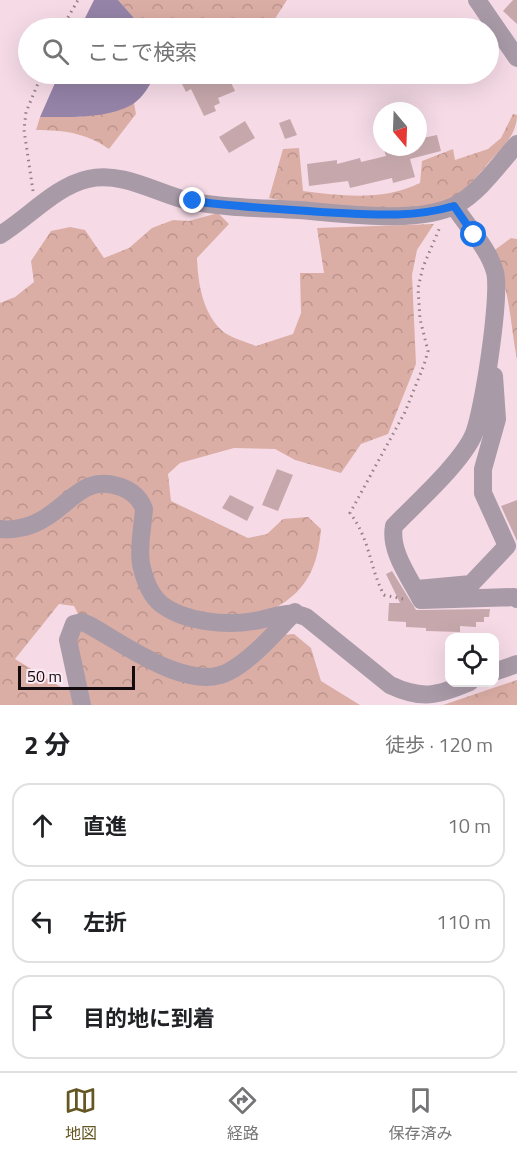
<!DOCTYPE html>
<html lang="ja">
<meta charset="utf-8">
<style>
:root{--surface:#fff;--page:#f2f2f2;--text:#202124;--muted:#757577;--line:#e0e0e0;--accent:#645723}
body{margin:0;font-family:"Titillium Web","Noto Sans JP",sans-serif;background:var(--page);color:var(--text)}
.controls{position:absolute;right:18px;bottom:18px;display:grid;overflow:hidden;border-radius:12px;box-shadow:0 6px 24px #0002}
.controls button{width:54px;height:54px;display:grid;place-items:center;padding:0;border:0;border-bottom:2px solid var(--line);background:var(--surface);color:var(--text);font:30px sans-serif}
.compass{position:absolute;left:373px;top:102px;width:54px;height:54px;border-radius:50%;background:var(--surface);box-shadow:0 6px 24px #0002;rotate:161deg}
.scale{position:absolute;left:18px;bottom:15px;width:117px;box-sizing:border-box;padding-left:6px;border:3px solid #140b0f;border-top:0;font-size:16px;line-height:21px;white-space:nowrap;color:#140b0f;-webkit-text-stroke:4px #fcebf3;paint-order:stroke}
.stop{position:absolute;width:18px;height:18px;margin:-14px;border:4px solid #1a73e8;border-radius:50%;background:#fff}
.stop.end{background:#1a73e8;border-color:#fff;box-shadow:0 2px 6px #0008}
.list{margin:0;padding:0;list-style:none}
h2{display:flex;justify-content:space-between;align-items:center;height:78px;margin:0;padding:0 24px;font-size:26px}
h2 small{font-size:20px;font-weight:400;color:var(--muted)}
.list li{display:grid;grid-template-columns:39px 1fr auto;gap:18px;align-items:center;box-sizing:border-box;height:84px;margin:0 12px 12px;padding:0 12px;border:2px solid var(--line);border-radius:18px}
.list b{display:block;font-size:22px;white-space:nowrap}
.list em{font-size:20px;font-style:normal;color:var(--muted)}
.icon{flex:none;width:33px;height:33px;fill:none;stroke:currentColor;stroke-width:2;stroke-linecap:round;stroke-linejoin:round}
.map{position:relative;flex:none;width:517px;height:705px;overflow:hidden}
.search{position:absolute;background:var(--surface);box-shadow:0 6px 24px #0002;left:18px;right:18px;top:18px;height:66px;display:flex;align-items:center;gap:15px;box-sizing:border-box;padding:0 21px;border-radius:33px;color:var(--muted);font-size:22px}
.sheet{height:366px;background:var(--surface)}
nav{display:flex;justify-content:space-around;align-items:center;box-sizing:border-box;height:84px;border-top:2px solid var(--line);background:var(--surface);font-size:16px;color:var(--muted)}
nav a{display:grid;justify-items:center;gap:3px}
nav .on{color:var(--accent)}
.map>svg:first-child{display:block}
.forest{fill:url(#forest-crowns);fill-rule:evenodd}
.water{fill:#9583a8}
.building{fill:#c6a8ac}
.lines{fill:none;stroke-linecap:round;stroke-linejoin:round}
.path{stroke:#938088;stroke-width:3;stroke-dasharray:1.5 4.5;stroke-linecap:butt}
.minor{stroke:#a99aa8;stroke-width:18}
.route{stroke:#1a73e8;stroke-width:8}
</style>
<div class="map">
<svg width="517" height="705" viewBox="0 0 517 705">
<defs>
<pattern id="forest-crowns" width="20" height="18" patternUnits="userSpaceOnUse" patternTransform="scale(1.5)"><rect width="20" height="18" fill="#dbaea5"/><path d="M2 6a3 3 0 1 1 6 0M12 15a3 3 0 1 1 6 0" fill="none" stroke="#bb948d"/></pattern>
</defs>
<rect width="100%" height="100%" fill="#f6dbe7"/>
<path class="forest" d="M118,0H287L269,28H143Z
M134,103L136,114L109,149C86,133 64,130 36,130L40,117H80Z
M513,114L517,115C517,134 503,147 490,161C478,175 464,194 447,201C412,216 306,207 269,198L283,149L299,148L303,191C343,196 383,201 420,183L422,161L453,149L455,160L488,149L501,138Z
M218,213L229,224L197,258C198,284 203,316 225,333C234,339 247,342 256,346L293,334L301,313L300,273H324L317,228L434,224L417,250L412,275L416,364L388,434L361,444L341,473L295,460L275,449L234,448L180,463L168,474L171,501L248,538L267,534L283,519L308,517L321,529C318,565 308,590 275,608L280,635L294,634L311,648L321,681L360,705H0V303L15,297L34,282L31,261L51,231L70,227L85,230L104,258L129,248L152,228L173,220L189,221ZM59,604L74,606L78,614L73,640L85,684L64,689L15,659Z
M511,238L517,239V360C510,323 510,285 492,252Z
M517,680V705H443Z"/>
<path class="water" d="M94,0H118L143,28H80Z
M59,74H156C150,84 144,97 133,104C108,119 69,117 40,117Z"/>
<path class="building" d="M513,0H517V24L503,11Z
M177,74H227L235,91L218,98L220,103L214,106L216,111L204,116L191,89L186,92Z
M290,119L297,135L285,139L279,123Z
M245,121L255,138L229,153L219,137Z
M437,135L441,151L410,159L415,177L393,183L392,178L350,188L348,181L309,186L307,164L337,160V164L360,158L361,162L386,156L383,147H418V139Z
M277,469L293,475L278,511L262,505Z
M230,495L254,507L247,521L222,508Z
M517,500V541L501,506Z
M392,571L416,610L490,609L489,617H484V622H476V627L460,626V632L426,631V628L406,627V622L388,621L389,603H400L386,574Z"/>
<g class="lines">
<path class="path" d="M62,28L78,0
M33,191L24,130L26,112L42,74
M403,599L384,595C369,567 371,541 350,513L405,412L424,365L428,351L420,319L418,288L423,267L440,227"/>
<path class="minor" d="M477,0L517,58
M454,206C467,226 489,249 495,272C501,295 483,414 473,436C460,464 416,503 394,526C389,551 410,578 421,600L514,597L517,599
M0,235C28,218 56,186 88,179C123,171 156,193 189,201C224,208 262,208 298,210C342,213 416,225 456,205C480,192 499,164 517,144
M0,529C14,531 33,526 45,518C72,502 85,474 121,487C132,491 140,498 144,509C143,526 138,547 141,564C144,578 149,594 161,604C184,622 226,626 254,621C274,618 286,609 306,617L390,685C422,700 437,696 470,682
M417,589L471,584L507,546L483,493V469L497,419L494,376
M494,672L517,664
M82,705L68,640L74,624L82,622L89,625C124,644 190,694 230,671C255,657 275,632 295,612"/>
</g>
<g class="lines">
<path class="route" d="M193,201C236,207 279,209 322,212C366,214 410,219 454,206L474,235"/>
</g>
</svg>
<div class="controls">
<button><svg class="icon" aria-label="locate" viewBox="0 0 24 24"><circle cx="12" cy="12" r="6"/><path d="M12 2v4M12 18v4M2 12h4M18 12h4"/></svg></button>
</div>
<svg class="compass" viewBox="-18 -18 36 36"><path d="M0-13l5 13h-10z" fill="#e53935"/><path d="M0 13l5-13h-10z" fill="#757577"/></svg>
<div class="scale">50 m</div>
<div class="stop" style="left:474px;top:235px"></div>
<div class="stop end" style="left:193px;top:201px"></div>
<div class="search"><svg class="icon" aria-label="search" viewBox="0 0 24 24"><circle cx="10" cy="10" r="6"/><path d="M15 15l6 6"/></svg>ここで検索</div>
</div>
<section class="sheet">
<h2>2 分<small>徒歩 · 120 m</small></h2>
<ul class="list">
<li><svg class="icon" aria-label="ahead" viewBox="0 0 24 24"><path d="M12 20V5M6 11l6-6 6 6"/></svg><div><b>直進</b></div><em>10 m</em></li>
<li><svg class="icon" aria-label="left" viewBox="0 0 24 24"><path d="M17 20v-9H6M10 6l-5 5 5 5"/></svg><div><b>左折</b></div><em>110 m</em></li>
<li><svg class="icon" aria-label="arrive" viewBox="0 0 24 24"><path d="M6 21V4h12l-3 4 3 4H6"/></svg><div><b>目的地に到着</b></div></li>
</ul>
</section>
<nav>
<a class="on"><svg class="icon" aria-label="map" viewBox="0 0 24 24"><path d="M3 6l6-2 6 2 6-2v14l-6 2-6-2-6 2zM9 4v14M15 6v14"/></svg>地図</a>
<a><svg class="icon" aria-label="directions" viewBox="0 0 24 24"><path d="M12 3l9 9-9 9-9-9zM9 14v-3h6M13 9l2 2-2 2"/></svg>経路</a>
<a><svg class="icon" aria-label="saved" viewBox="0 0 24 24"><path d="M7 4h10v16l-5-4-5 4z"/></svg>保存済み</a>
</nav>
